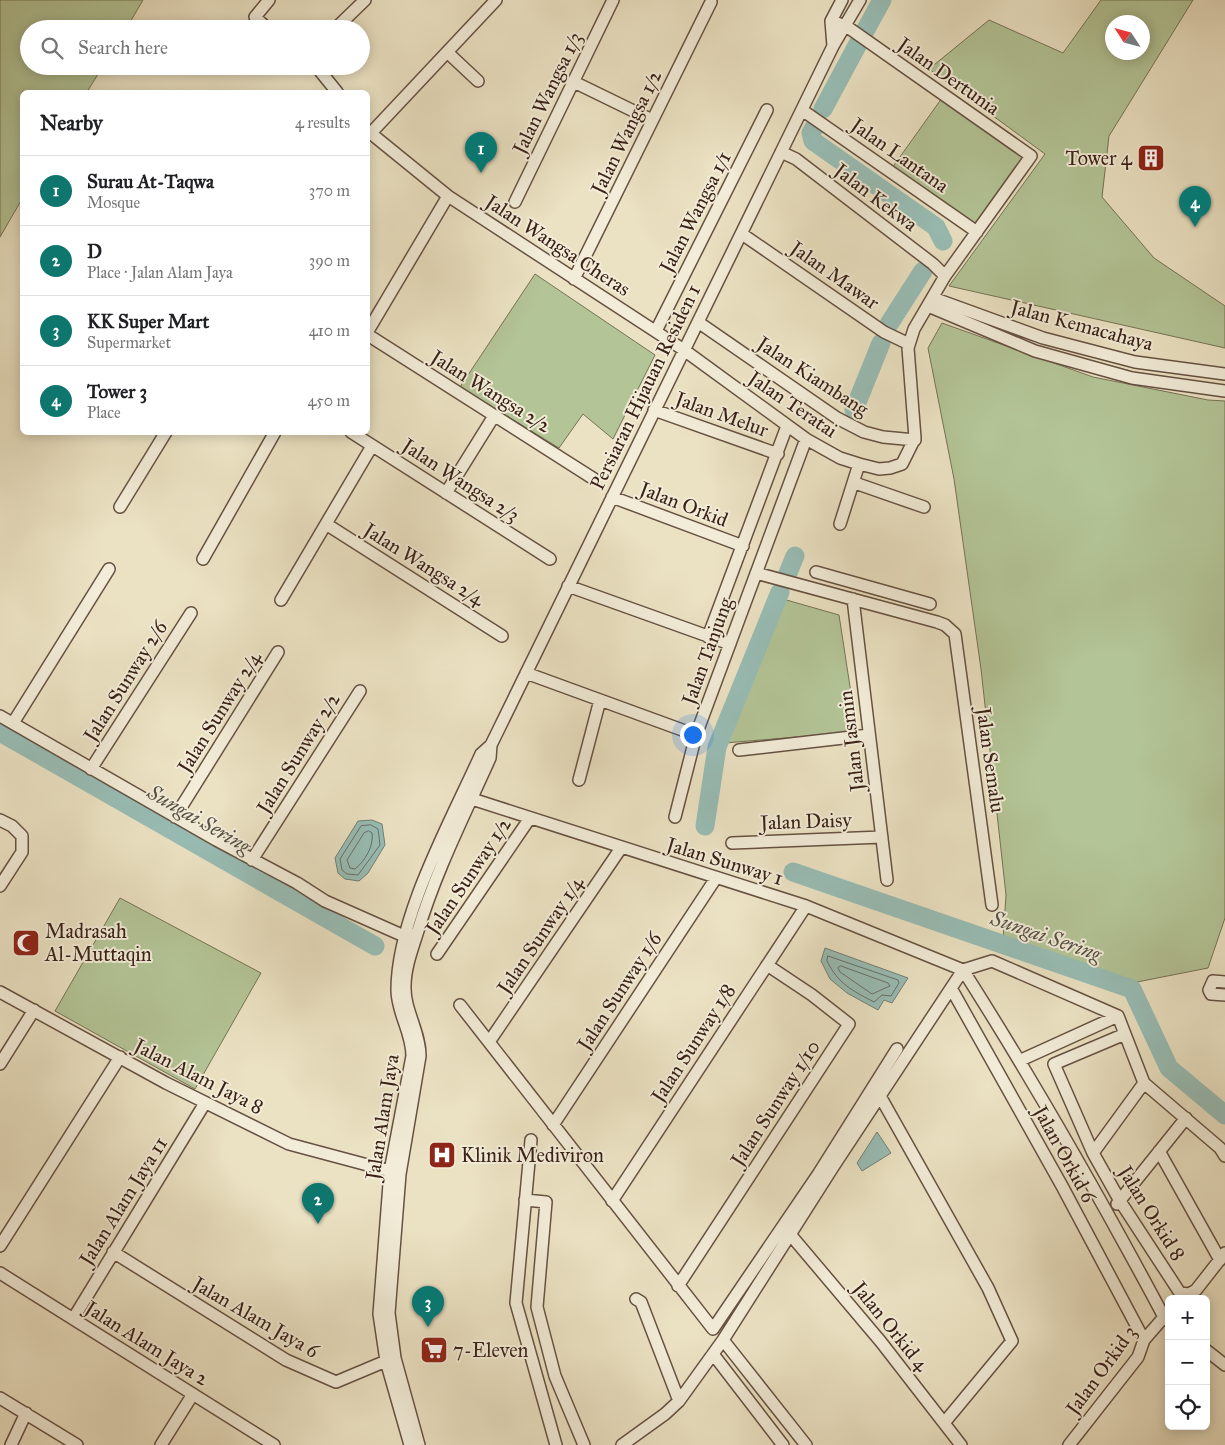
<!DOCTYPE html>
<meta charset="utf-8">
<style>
:root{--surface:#fff;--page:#f6f6f6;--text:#202124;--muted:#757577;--line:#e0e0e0;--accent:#0f766e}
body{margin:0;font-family:"IM FELL Great Primer",serif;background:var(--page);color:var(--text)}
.controls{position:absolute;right:15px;bottom:15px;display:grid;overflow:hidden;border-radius:8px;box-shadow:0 2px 12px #0003}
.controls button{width:45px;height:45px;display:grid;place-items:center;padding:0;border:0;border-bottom:1px solid var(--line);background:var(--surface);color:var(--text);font:25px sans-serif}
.compass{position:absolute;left:1105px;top:15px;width:45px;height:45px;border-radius:50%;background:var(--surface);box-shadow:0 2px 12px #0003;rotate:306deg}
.you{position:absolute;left:692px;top:734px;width:18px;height:18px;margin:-12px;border:4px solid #fff;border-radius:50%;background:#1a73e8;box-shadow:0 0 0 8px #1a73e833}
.badge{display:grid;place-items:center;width:32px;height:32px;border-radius:50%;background:var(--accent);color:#fff;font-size:16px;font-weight:700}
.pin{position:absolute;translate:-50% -41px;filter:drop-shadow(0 1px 2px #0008)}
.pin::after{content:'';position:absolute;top:26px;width:18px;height:15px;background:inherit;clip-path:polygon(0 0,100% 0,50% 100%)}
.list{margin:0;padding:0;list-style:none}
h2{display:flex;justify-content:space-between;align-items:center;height:65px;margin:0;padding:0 20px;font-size:21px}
h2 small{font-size:16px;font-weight:400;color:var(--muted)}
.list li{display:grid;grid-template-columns:32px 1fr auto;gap:15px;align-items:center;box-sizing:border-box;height:70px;padding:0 20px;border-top:1px solid var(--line)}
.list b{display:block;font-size:19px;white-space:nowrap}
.list p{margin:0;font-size:16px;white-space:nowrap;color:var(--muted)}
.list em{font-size:16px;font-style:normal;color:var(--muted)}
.icon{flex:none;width:28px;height:28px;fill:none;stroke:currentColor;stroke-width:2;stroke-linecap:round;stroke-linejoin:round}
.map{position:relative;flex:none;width:1225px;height:1445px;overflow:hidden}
.search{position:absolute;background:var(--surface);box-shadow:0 2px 12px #0003;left:20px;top:20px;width:350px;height:55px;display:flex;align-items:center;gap:12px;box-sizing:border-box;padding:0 18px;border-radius:28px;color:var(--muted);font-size:19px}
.panel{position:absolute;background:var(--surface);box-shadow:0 2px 12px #0003;left:20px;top:90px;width:350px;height:345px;border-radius:8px}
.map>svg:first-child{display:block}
.green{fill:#b3c496;stroke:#767256;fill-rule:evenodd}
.water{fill:#98bdb5;stroke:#727f76}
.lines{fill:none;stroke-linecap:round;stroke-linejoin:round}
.shore{stroke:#696f66;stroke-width:1}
.river{stroke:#98bdb5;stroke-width:19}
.minor-casing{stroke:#665142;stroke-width:14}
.minor{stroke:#f2ecd8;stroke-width:11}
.labels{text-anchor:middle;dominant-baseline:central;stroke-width:4;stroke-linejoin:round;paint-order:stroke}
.street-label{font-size:20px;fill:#3a2117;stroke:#f2ecd8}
.poi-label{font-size:20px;fill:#3a2117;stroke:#f2ecd8;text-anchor:start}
.water-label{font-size:21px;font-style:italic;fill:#565046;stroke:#f2ecd8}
</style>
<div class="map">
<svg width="1225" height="1445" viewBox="0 0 1225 1445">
<rect width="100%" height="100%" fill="#ebe2c3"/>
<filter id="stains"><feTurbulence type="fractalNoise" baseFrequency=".004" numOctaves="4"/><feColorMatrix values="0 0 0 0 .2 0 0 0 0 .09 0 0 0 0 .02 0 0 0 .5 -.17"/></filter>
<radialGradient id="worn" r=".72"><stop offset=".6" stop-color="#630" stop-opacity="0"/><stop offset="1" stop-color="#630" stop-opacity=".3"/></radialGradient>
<path class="green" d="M0,0H143L126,29H29V66H103L87,92H22V199L0,237Z
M1101,0H1193L1109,136L1102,197L1154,258L1225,306V348L949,286L1045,154L929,69L989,20L1063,53ZM1112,22H1142V52H1112Z
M942,98L1026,157L976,227L892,168Z
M535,274L655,355L613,439L583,414L559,448L460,387Z
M942,323L1093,377L1208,400L1225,401V918L1208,968L1132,983L1003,940L1006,895L981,669L954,479L928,348Z
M783,599L839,615L857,732L725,743Z
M120,898L261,973L195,1089L55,1011Z"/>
<path class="water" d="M372,820L382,824L385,845L368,873L359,881L345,879L338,873L335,858L358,821Z
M825,948L908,978L892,1003L884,1000L878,1010L847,993L830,979L821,961Z
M877,1132L891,1153L862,1171L857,1163Z"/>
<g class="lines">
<path class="shore" d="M371,825L378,829L380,845L358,875L347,874L342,870L340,859L361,826Z
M369,831L372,833C374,846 365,861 355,869L350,868L347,860L364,833Z
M828,956L898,980L899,983L891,996L882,995L874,1002C853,991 838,984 827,961Z
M841,966L888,983L890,986L872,994L840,972L838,968Z"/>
<path class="river" d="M865,31L882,0
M823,109L859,42
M814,128L811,133L813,141L936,227L943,241
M889,324L923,271
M854,410L881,343
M788,573L795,556
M0,732L375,946
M705,826L717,747L780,592
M793,872L1132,989L1169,1068L1225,1115"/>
<g class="minor-casing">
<path id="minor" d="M268,29L255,17L269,0
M335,29L365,0
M833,46L831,21L842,0
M447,52L478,81
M316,66L337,92
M574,82L652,120
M802,110L977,232
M368,131L448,196L684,350L806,439L840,458L859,464L879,469L890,468L902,464L915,438L908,348L914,329L945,276L1031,156L846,26L831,21
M370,134L496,0
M781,152L796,159L933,264L945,276
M515,202L613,0
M742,234L884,332L909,344
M574,279L711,2
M933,298L1043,338L1135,362L1225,374
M928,306L1035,351L1132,378L1225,391
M698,322L837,418L864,432L883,437L915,440
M368,331L448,196
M656,331L767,110
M368,335L594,479
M654,410L778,454
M351,432L550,559
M855,483L924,507
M446,493L494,416
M612,497L743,546
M120,507L166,432
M326,524L502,636
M840,524L859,464
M203,559L275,432
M816,572L930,604
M756,573L937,622L945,625L955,634L992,905
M568,586L730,644
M853,599L887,880
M281,600L372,446
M708,637L787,426
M526,673L696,735
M0,716L216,840L297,883L325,901L404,936L411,934
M13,723L109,569
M739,750L869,735
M91,769L191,613
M579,780L600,700
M472,799L806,906L963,970
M175,817L278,652
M675,817L696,735L806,439
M0,820L12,826L22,836V852L0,886
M732,843L882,837
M252,860L360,691
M437,954L530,818
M963,970C1035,1083 1101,1199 1164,1317L1169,1321
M963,970L992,961L1118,1016L1144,1083L1220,1148L1225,1156
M1225,982L1213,981L1209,990L1211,994L1225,995
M951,988L1062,1186L1144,1340
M0,992L166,1083L289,1144L390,1171
M460,1005L713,1329L819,1173L897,1049
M1125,1034L1054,1064L1093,1153L1120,1201L1180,1293L1189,1294L1196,1290L1225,1253
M489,1042L621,848
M1021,1060L1118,1016
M0,1064L34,1010
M880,1096L988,1288L1012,1341L944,1423
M553,1125L716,878
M531,1140L516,1303L556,1445
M1159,1151L1220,1260
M1093,1153L1144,1083
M525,1200L546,1202L537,1307L555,1376L584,1445
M612,1201L806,906
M1117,1204L1186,1118
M789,1233L881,1342L961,1445
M0,1246L120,1057
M113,1252L286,1360L336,1382L386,1361
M0,1273L274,1445
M678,1286L849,1024L812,995L767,965
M636,1299L641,1302L679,1401
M73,1319L205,1103
M723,1340L806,1445
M1206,1350L1225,1365
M713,1354L783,1445
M0,1398L77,1445
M11,1445L26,1413
M161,1445L193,1394
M410,1445L386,1361L379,1314L390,1171L412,1056C412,1032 397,1013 397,990C397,917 451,821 481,754L491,745
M419,1445L395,1358L389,1313L400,1174L420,1056C420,1031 404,1010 405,986C405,968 412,950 417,934C435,873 464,816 490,758L491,745L833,46L860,0
M622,1445L665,1414L679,1401L723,1340L833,1167L963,970
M1069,1445L1138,1357L1144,1340L1164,1317"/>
</g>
<use href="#minor" class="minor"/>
</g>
<defs>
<g id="building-square" transform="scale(1.4375)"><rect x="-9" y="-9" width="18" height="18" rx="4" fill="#8f2418" stroke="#f2ecd8"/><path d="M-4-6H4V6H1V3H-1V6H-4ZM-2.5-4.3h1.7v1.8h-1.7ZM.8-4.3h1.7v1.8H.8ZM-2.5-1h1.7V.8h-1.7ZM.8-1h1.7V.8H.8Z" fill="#fff"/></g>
<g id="mosque-square" transform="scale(1.4375)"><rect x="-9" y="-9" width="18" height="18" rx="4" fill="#8f2418" stroke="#f2ecd8"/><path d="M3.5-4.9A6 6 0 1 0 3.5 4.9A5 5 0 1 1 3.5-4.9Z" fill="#fff"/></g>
<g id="hospital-square" transform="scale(1.4375)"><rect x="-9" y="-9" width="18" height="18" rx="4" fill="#8f2418" stroke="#f2ecd8"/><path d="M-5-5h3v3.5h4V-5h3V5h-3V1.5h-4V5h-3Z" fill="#fff"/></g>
<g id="supermarket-square" transform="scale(1.4375)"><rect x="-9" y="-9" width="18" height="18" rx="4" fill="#8f2418" stroke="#f2ecd8"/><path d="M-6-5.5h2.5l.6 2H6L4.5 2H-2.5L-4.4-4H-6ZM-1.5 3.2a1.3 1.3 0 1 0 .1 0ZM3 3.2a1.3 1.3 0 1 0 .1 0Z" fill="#fff"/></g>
</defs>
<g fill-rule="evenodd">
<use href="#building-square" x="1151" y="158"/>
<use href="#mosque-square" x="26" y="943"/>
<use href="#hospital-square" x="442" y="1155"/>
<use href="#supermarket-square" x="434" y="1350"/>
</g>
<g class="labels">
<g class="street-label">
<text transform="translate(949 76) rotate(35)">Jalan Dertunia</text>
<text transform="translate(547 93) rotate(-64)">Jalan Wangsa 1/3</text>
<text transform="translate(626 132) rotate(-64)">Jalan Wangsa 1/2</text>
<text transform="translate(900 155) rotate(35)">Jalan Lantana</text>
<text transform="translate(876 197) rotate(37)">Jalan Kekwa</text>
<text transform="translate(695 212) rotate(-63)">Jalan Wangsa 1/1</text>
<text transform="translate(558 245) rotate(33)">Jalan Wangsa Cheras</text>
<text transform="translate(835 275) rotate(35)">Jalan Mawar</text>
<text transform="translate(1082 325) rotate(15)">Jalan Kemacahaya</text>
<text transform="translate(813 376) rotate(33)">Jalan Kiambang</text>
<text transform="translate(645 387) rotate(-64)">Persiaran Hijauan Residen 1</text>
<text transform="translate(491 391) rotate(32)">Jalan Wangsa 2/2</text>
<text transform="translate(793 404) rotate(34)">Jalan Teratai</text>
<text transform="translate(722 414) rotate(20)">Jalan Melur</text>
<text transform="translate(461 480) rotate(33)">Jalan Wangsa 2/3</text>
<text transform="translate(684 504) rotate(21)">Jalan Orkid</text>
<text transform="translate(424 564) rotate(32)">Jalan Wangsa 2/4</text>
<text transform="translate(707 651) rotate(-70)">Jalan Tanjung</text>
<text transform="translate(125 681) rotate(-58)">Jalan Sunway 2/6</text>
<text transform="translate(219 712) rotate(-58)">Jalan Sunway 2/4</text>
<text transform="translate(851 741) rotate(-97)">Jalan Jasmin</text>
<text transform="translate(298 753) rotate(-58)">Jalan Sunway 2/2</text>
<text transform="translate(991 760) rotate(82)">Jalan Semalu</text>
<text transform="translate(806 821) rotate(-2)">Jalan Daisy</text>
<text transform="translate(725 861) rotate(17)">Jalan Sunway 1</text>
<text transform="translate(468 876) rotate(-56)">Jalan Sunway 1/2</text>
<text transform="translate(540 935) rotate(-56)">Jalan Sunway 1/4</text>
<text transform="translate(619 991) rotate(-57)">Jalan Sunway 1/6</text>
<text transform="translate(693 1043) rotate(-57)">Jalan Sunway 1/8</text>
<text transform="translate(199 1076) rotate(27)">Jalan Alam Jaya 8</text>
<text transform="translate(775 1103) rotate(-57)">Jalan Sunway 1/10</text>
<text transform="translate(382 1117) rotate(-81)">Jalan Alam Jaya</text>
<text transform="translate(1065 1154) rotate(61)">Jalan Orkid 6</text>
<text transform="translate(123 1201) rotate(-58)">Jalan Alam Jaya 11</text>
<text transform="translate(1152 1213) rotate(58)">Jalan Orkid 8</text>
<text transform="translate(256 1317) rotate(30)">Jalan Alam Jaya 6</text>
<text transform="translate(891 1326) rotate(51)">Jalan Orkid 4</text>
<text transform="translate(147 1343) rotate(32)">Jalan Alam Jaya 2</text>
<text transform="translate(1101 1370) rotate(-54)">Jalan Orkid 3</text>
</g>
<g class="poi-label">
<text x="1132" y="158" text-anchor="end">Tower 4</text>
<text x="45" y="931">Madrasah<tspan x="45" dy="23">Al-Muttaqin</tspan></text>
<text x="461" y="1155">Klinik Mediviron</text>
<text x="453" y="1350">7-Eleven</text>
</g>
<g class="water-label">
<text transform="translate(199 819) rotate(30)">Sungai Sering</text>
<text transform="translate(1046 936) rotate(19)">Sungai Sering</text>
</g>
</g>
<rect width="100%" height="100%" filter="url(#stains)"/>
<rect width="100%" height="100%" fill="url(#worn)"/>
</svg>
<div class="controls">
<button>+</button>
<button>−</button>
<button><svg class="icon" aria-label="locate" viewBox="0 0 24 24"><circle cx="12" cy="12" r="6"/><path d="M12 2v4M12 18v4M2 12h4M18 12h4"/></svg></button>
</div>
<svg class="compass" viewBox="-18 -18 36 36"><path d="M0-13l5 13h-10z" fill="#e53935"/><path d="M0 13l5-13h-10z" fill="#757577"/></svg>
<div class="you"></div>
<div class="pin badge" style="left:481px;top:173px">1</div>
<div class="pin badge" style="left:318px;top:1224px">2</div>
<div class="pin badge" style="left:428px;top:1327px">3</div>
<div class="pin badge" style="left:1195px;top:227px">4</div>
<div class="search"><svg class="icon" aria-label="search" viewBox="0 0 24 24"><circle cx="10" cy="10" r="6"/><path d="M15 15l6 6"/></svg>Search here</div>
<section class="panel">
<h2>Nearby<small>4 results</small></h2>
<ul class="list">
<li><span class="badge">1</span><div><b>Surau At-Taqwa</b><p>Mosque</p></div><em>370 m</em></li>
<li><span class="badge">2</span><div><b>D</b><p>Place · Jalan Alam Jaya</p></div><em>390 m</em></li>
<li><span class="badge">3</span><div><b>KK Super Mart</b><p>Supermarket</p></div><em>410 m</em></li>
<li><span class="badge">4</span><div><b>Tower 3</b><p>Place</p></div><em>450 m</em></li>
</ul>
</section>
</div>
